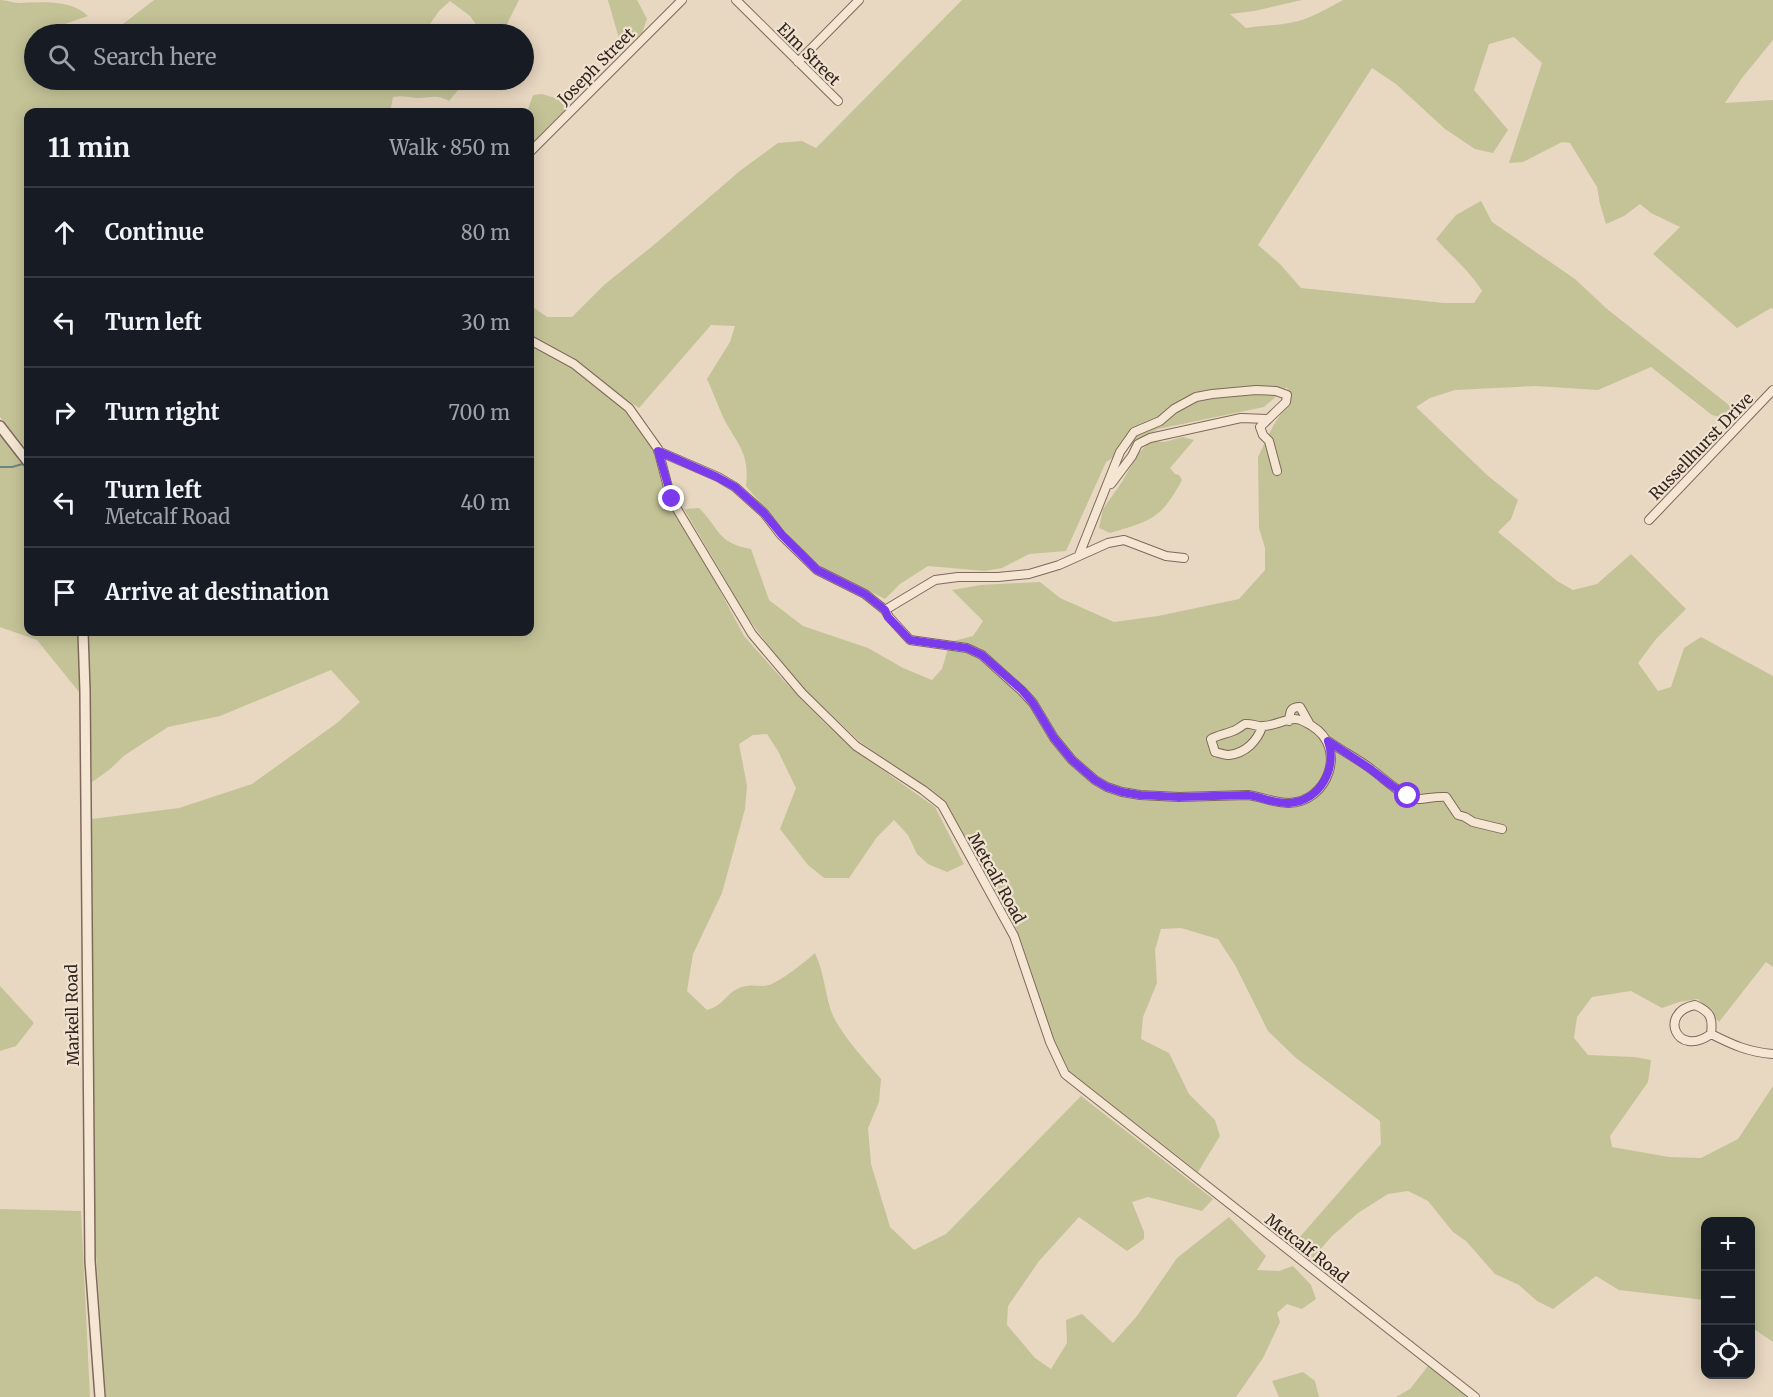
<!DOCTYPE html>
<meta charset="utf-8">
<style>
:root{--surface:#171b24;--page:#242831;--text:#f1f3f6;--muted:#9ea1a6;--line:#363941}
body{margin:0;font-family:Merriweather,serif;background:var(--page);color:var(--text)}
.controls{position:absolute;right:18px;bottom:18px;display:grid;overflow:hidden;border-radius:12px;box-shadow:0 3px 15px #0003}
.controls button{width:54px;height:54px;display:grid;place-items:center;padding:0;border:0;border-bottom:2px solid var(--line);background:var(--surface);color:var(--text);font:30px sans-serif}
.stop{position:absolute;width:18px;height:18px;margin:-14px;border:4px solid #7c3aed;border-radius:50%;background:#fff}
.stop.end{background:#7c3aed;border-color:#fff;box-shadow:0 2px 6px #0008}
.list{margin:0;padding:0;list-style:none}
h2{display:flex;justify-content:space-between;align-items:center;height:78px;margin:0;padding:0 24px;font-size:26px}
h2 small{font-size:20px;font-weight:400;color:var(--muted)}
.list li{display:grid;grid-template-columns:39px 1fr auto;gap:18px;align-items:center;box-sizing:border-box;height:90px;padding:0 24px;border-top:2px solid var(--line)}
.list b{display:block;font-size:22px;white-space:nowrap}
.list p{margin:0;font-size:20px;white-space:nowrap;color:var(--muted)}
.list em{font-size:20px;font-style:normal;color:var(--muted)}
.icon{flex:none;width:33px;height:33px;fill:none;stroke:currentColor;stroke-width:2;stroke-linecap:round;stroke-linejoin:round}
.map{position:relative;flex:none;width:1773px;height:1397px;overflow:hidden}
.search{position:absolute;background:var(--surface);box-shadow:0 3px 15px #0003;left:24px;top:24px;width:510px;height:66px;display:flex;align-items:center;gap:15px;box-sizing:border-box;padding:0 21px;border-radius:33px;color:var(--muted);font-size:22px}
.panel{position:absolute;background:var(--surface);box-shadow:0 3px 15px #0003;left:24px;top:108px;width:510px;height:528px;border-radius:12px}
.map>svg:first-child{display:block}
.green{fill:#c4c397}
.lines{fill:none;stroke-linecap:round;stroke-linejoin:round}
.stream{stroke:#6c877d;stroke-width:2}
.minor-casing{stroke:#7f695b;stroke-width:10}
.tertiary-casing{stroke:#7f695b;stroke-width:12}
.minor{stroke:#f4e6d3;stroke-width:8}
.tertiary{stroke:#f4e6d3;stroke-width:9}
.route{stroke:#7c3aed;stroke-width:8}
.labels{text-anchor:middle;dominant-baseline:central;stroke-width:4.5;stroke-linejoin:round;paint-order:stroke}
.street-label{font-size:16px;fill:#31241d;stroke:#f0e2d0}
</style>
<div class="map">
<svg width="1773" height="1397" viewBox="0 0 1773 1397">
<rect width="100%" height="100%" fill="#e8d7c1"/>
<path class="green" d="M0,0C7,0 13,3 19,3C43,2 72,0 88,16L56,27L59,34H34V80H397L404,82L407,80H465L464,83L449,101C435,94 433,98 418,98C409,98 404,95 393,97L391,108L397,112H28V451L0,417Z
M154,0H519L508,22L506,34H483L470,16L450,1L439,11L423,34H110Z
M608,0H637L647,19L642,33L626,45L618,35Z
M962,0H1302L1254,11L1230,14L1246,28C1260,25 1275,26 1289,23C1309,20 1326,9 1343,0H1773V40L1742,78L1725,103L1773,100V309L1771,308L1737,328L1653,254L1680,227L1651,213L1640,204L1624,216L1606,224L1600,204L1597,187L1570,143L1562,142L1523,162L1509,163L1542,63L1514,37L1489,44L1474,90L1508,130L1493,153L1475,149L1445,129L1396,84L1372,68L1258,245L1280,264L1301,288L1444,303H1474L1482,291C1470,271 1452,257 1436,239L1456,215L1481,201L1492,222L1575,279L1607,309L1734,409L1733,421L1712,415L1651,367L1598,390L1536,386L1455,390L1430,398L1416,407L1487,475L1518,500L1511,519L1498,532L1557,581L1573,590L1597,584L1631,554L1686,609L1656,639L1638,663L1658,691L1671,687L1684,648L1701,637L1773,676V967L1766,962L1719,1022L1698,999L1679,1002L1662,1008L1631,991L1592,997L1577,1017L1574,1038L1588,1055L1634,1057L1651,1060L1648,1082L1610,1136L1612,1147L1669,1157L1701,1158L1738,1139L1773,1086V1342L1751,1327L1750,1222H1706L1705,1300L1619,1290L1596,1276L1553,1309L1537,1301L1519,1285L1495,1274L1466,1241L1453,1232L1428,1201L1408,1191L1388,1194L1358,1213L1332,1236L1312,1259L1292,1246L1381,1144L1380,1121L1296,1058L1268,1031L1235,965L1218,939L1181,928L1161,929L1155,950L1157,983L1143,1017L1141,1039L1169,1053L1189,1094L1215,1120L1220,1136L1198,1172L1069,1071L1054,1042L1036,991L1017,931L947,805L859,741L802,687L770,648L746,615L684,509L699,508C720,529 717,543 751,549L769,600L803,626L868,648L903,668L932,680L942,669L950,642L973,636L983,621L952,590L981,585L1040,582L1060,598L1114,622L1158,616L1239,599L1265,570V548L1259,528L1258,457L1273,426L1290,400L1287,387L1264,407L1158,429L1106,462L1066,551L1029,554L1002,568L985,571L928,566L900,584L885,599L823,568L792,540L746,486C750,454 738,445 724,419C718,406 713,392 707,379L730,342L735,326L711,325L639,408L599,381L573,358L549,347L530,335V305L547,317H572L604,285L655,244L741,170L778,143L802,141L816,148Z
M542,94L565,101L564,111L530,145V112H527L533,95Z
M530,344L572,368L626,410L655,453L660,472L700,553L744,636L784,681L827,725L891,776L935,807L964,864L947,872L928,864L917,854L908,835L894,820L877,837L849,878H824L808,865L780,829L796,788L778,751L767,734L753,735L739,744L747,786L745,809L722,893L693,954L687,991L707,1010C724,1005 724,996 737,989C751,982 757,988 769,985C780,982 806,961 815,953C825,974 825,997 833,1016C845,1039 864,1059 881,1079L879,1102L868,1128L871,1164L890,1227L914,1250L946,1234L1081,1096L1213,1199L1202,1211L1148,1197L1132,1202L1144,1232V1239L1127,1251L1079,1217L1039,1261L1008,1306L1007,1325L1035,1358L1051,1369L1067,1343L1066,1320L1082,1314L1113,1343L1137,1316L1177,1258L1229,1217L1266,1256L1257,1270L1279,1271L1293,1266L1311,1285L1316,1299L1302,1309L1287,1304L1277,1313L1280,1322L1263,1358L1236,1397H106L94,1226L92,819L179,808L252,784L337,723L360,702L331,670L220,716L168,727L125,755L109,770L92,782L88,632H530Z
M0,434L21,458L28,472V632H79V692L37,640L0,627Z
M1183,437L1194,440L1170,468L1175,474L1179,475L1182,480C1161,519 1151,521 1110,533L1099,528L1103,509L1122,482L1137,455L1150,441L1164,442Z
M0,986L34,1023L16,1046L0,1051Z
M0,1209L81,1211L90,1397H0Z
M1428,1366L1468,1397H1396L1410,1389Z
M1303,1372L1315,1381L1319,1397H1279L1272,1381Z"/>
<g class="lines">
<path class="stream" d="M0,467H12L26,463"/>
<g class="minor-casing">
<path id="minor" d="M736,0L838,101
M798,62L859,0
M530,152L682,0
M530,340L574,364L629,408L658,449L671,499L752,634L802,693L856,746L923,790L942,805L1014,936L1050,1042L1065,1074L1475,1397
M658,451L718,477L735,487L764,513L781,535L817,570L865,594L885,610L889,617L910,640L967,648L982,655L1022,691L1033,703L1054,738L1072,760L1095,780L1107,787L1122,792L1140,795L1179,797L1248,795C1262,797 1275,803 1289,803C1328,802 1348,748 1312,726C1307,723 1301,719 1295,719C1285,719 1274,726 1263,726C1257,727 1251,723 1245,724C1241,726 1237,730 1233,731C1226,734 1218,735 1211,739L1215,752C1219,753 1225,755 1229,755C1246,753 1257,741 1262,727
M1111,484L1132,456L1138,444L1150,438L1241,418L1267,419
M1649,520L1773,390
M1079,555L1120,452L1134,432L1160,421L1174,409L1196,397L1212,394L1256,390L1276,391L1287,395L1286,402L1260,427L1263,435L1269,441L1277,471
M885,610L935,580L958,577H998L1029,574L1059,565L1108,543L1124,540L1166,556L1184,558
M1289,721C1290,712 1290,707 1300,707L1309,723
M1328,741C1342,751 1358,759 1371,769C1385,779 1398,793 1414,799C1418,800 1437,796 1446,797L1458,815L1465,817L1473,822L1502,829
M1695,1005C1711,1012 1713,1018 1711,1034C1676,1059 1658,1012 1695,1005Z
M1711,1034C1733,1045 1748,1052 1773,1054"/>
</g>
<g class="tertiary-casing">
<path id="tertiary" d="M0,426L28,462
M83,632L85,691L90,1261L100,1397"/>
</g>
<use href="#minor" class="minor"/>
<use href="#tertiary" class="tertiary"/>
</g>
<g class="lines">
<path class="route" d="M672,499L658,451L717,477L735,487L764,513L782,535L817,570L865,594L885,610L888,617L910,640L967,648L982,655L1022,690L1033,703L1054,738L1072,760L1095,780L1107,787L1122,792L1140,795L1179,797L1248,795C1262,797 1275,804 1289,803C1320,801 1338,768 1328,741L1369,768L1391,785L1408,796"/>
</g>
<g class="labels">
<g class="street-label">
<text transform="translate(809 54) rotate(45)">Elm Street</text>
<text transform="translate(596 66) rotate(-45)">Joseph Street</text>
<text transform="translate(1701 446) rotate(-46)">Russellhurst Drive</text>
<text transform="translate(997 878) rotate(61)">Metcalf Road</text>
<text transform="translate(72 1015) rotate(-91)">Markell Road</text>
<text transform="translate(1307 1248) rotate(38)">Metcalf Road</text>
</g>
</g>
</svg>
<div class="controls">
<button>+</button>
<button>−</button>
<button><svg class="icon" aria-label="locate" viewBox="0 0 24 24"><circle cx="12" cy="12" r="6"/><path d="M12 2v4M12 18v4M2 12h4M18 12h4"/></svg></button>
</div>
<div class="stop" style="left:1408px;top:796px"></div>
<div class="stop end" style="left:672px;top:499px"></div>
<div class="search"><svg class="icon" aria-label="search" viewBox="0 0 24 24"><circle cx="10" cy="10" r="6"/><path d="M15 15l6 6"/></svg>Search here</div>
<section class="panel">
<h2>11 min<small>Walk · 850 m</small></h2>
<ul class="list">
<li><svg class="icon" aria-label="ahead" viewBox="0 0 24 24"><path d="M12 20V5M6 11l6-6 6 6"/></svg><div><b>Continue</b></div><em>80 m</em></li>
<li><svg class="icon" aria-label="left" viewBox="0 0 24 24"><path d="M17 20v-9H6M10 6l-5 5 5 5"/></svg><div><b>Turn left</b></div><em>30 m</em></li>
<li><svg class="icon" aria-label="right" viewBox="0 0 24 24"><path d="M7 20v-9h11M14 6l5 5-5 5"/></svg><div><b>Turn right</b></div><em>700 m</em></li>
<li><svg class="icon" aria-label="left" viewBox="0 0 24 24"><path d="M17 20v-9H6M10 6l-5 5 5 5"/></svg><div><b>Turn left</b><p>Metcalf Road</p></div><em>40 m</em></li>
<li><svg class="icon" aria-label="arrive" viewBox="0 0 24 24"><path d="M6 21V4h12l-3 4 3 4H6"/></svg><div><b>Arrive at destination</b></div></li>
</ul>
</section>
</div>
